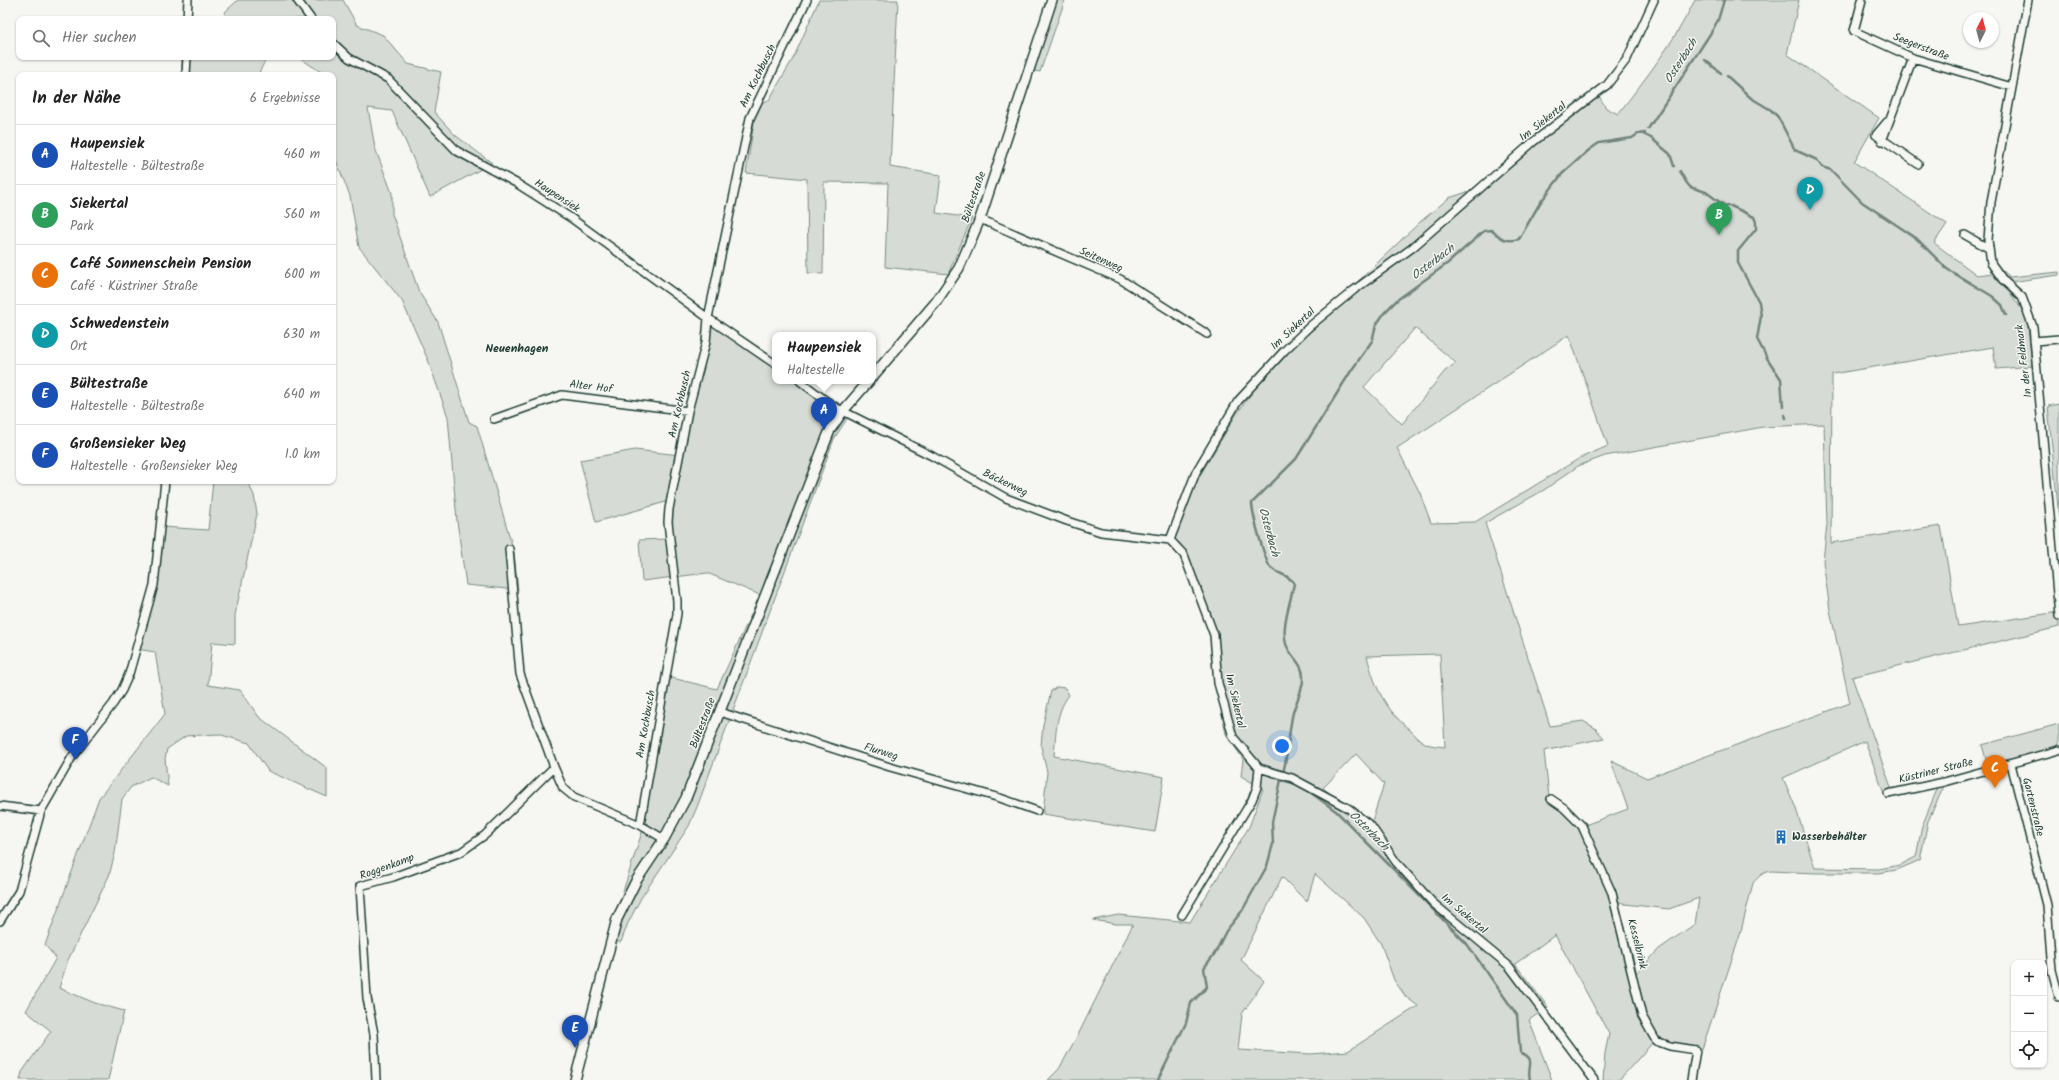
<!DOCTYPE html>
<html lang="de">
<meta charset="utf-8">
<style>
:root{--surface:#fff;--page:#f2f2f2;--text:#222;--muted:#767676;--line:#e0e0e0;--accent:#d93025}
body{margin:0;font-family:Kalam,sans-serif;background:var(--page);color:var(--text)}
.controls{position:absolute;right:12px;bottom:12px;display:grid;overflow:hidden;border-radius:8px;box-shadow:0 1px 3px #0004}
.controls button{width:36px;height:36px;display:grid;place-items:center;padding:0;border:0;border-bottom:1px solid var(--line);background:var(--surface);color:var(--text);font:20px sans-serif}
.compass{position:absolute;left:1963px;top:12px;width:36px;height:36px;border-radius:50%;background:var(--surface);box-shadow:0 1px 3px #0004;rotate:6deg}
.you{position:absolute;left:1282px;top:746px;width:14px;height:14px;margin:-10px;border:3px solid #fff;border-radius:50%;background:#1a73e8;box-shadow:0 0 0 6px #1a73e833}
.badge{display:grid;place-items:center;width:26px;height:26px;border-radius:50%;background:var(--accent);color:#fff;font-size:13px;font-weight:700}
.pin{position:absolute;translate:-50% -33px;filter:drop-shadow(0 1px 2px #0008)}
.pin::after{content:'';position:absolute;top:21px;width:14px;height:12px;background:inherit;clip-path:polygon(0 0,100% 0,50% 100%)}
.popup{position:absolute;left:772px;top:332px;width:104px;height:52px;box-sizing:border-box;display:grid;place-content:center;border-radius:8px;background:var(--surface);filter:drop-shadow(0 1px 3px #0005);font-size:13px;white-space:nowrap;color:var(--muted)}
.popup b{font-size:15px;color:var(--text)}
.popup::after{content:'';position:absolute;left:50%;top:100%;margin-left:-8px;border:8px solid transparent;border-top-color:var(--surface)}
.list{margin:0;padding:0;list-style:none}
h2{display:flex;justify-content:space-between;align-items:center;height:52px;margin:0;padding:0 16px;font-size:17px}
h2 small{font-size:13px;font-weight:400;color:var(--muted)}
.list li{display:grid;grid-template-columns:26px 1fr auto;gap:12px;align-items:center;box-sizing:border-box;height:60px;padding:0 16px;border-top:1px solid var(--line)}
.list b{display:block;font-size:15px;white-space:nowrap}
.list p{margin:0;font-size:13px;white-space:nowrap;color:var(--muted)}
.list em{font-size:13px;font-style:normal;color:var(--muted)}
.icon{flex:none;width:22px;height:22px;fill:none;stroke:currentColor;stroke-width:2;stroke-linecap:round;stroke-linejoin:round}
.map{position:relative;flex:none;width:2059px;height:1080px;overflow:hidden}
.search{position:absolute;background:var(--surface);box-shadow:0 1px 3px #0004;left:16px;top:16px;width:320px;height:44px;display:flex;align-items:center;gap:10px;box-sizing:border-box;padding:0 14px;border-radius:8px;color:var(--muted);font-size:15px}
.panel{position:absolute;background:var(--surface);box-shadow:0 1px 3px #0004;left:16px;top:72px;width:320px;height:412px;border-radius:8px}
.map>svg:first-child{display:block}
.green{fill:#d6dbd6;stroke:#7a8c85;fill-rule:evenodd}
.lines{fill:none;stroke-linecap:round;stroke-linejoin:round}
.stream{stroke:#72847d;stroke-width:2.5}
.minor-casing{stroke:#1f3d34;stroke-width:10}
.tertiary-casing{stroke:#1f3d34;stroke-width:12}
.minor{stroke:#f6f6f2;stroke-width:7}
.tertiary{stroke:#f6f6f2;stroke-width:9}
.labels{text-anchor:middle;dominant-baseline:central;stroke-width:3;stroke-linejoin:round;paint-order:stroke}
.street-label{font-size:11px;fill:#1f3d34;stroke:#f6f6f2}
.poi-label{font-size:11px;font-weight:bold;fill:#1f3d34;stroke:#f6f6f2;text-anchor:start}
.water-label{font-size:12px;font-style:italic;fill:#425a52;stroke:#f6f6f2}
.neighbourhood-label{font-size:12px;font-weight:bold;fill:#1f3d34;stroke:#f6f6f2}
</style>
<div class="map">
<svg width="2059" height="1080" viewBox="0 0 2059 1080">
<rect width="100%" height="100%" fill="#f6f6f2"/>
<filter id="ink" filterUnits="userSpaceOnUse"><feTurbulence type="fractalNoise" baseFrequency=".025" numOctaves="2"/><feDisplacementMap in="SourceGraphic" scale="8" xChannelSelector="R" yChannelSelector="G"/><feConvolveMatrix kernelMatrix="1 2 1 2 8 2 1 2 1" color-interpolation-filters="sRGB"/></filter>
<g filter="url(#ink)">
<path class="green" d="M238,0H343L357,25L383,35L408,64L441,72L434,112L455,135L492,163L430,197L392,111L368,108L375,148L392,193V214L419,292L438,322L469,422L477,426L514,552L518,590L466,585L457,521L448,417L428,360L402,301L359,247L350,196L333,153V75H322L321,72L298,57H333V19H226L225,12Z
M819,0H898L890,167L941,175L936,213L972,218L948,274L885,267L888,183L824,182L823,274L808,273L807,179L746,173L757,104L769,100L794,57Z
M1049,0H1065L1040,72L1026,69Z
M1695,0H1799L1787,54L1879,118L1854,162L1947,224L1934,243L1977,275L1993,273L1999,267L2010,277L2059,272V275L2003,283L2027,317L2032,366L1996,369L1993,347L1832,374L1831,543L1941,526L1958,627L2059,612V627L1852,677L1892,790L1968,772V780L1944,786L1928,821L1920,860L1897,870L1878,873H1816L1771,871C1763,872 1758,877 1753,883L1740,935L1702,1049L1670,1045L1656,1039L1619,1080H1603L1605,1053L1609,1034L1555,935L1515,964L1548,1007L1529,1020L1552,1080H1048L1059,1069L1079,1033L1133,924H1116L1093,920L1118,915L1190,922L1249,827L1263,789L1241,776L1243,759L1226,734L1217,688L1214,634L1184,556L1177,550L1169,546L1182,511L1199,477L1236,415L1263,377L1298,341L1319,325L1310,322L1349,290L1420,222L1449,198L1470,191L1531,141L1596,91L1606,108L1618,114C1646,78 1675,41 1695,0ZM1415,328L1456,363L1445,371L1402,424L1364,387ZM1569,335L1608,446L1580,458L1475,522L1431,523L1420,493L1397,448ZM1824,424L1827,524L1823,561L1830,610L1850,703L1647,778L1611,761L1628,809L1585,825L1549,797L1544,751L1604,738L1595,728L1583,721L1550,726L1485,523L1544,490L1578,466L1605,456L1763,427ZM1440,654L1445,747C1439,746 1432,746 1427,744C1420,741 1415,735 1410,730C1385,709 1375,688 1367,656ZM1865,741L1886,799L1938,787L1922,826L1916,857L1900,865L1879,869L1815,868L1795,806L1783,778ZM1356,754L1384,784L1371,824L1323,788ZM1315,874L1364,918L1381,944L1394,980L1406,997L1418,1006L1348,1051L1311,1054L1238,1050L1242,1014L1264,981L1241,960L1282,877L1307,902ZM1699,898L1695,924L1659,949L1637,973L1618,901L1625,904L1669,909Z
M182,57H275L266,59L258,75H182Z
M708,323L775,364V381H803L852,411L834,439L697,807L689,826L641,898L628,923L621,942L607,941L643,829L668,677L717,689L760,595L707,573L642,581L639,540L667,539L669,501L596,522L580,460L635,450L680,455Z
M2059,404V518L2048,406Z
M213,481H247L254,495L257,514L235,615V644L212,642L208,685L240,690L259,717L327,768V797L268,771L249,743L218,734L186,736L167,749L165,759L168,786L151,777L131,787L122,799L115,853L109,876L68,960L59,988L95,1003L124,1011L108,1080H20L22,1072L51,1031L26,1011L56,958L45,945L99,798L165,714L155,652L136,649L155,585L162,527L208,530Z
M1057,687L1065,688L1069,695C1055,713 1056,735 1054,756L1164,777L1155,832L1043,814L1047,772L1041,746L1043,725L1051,691Z
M2059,724V745L1988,767L1982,745Z"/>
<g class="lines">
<path class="stream" d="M1705,60L1721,73
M1727,76L1751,98L1771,110L1778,117L1795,150L1817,160L1822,167L1831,170L1862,202L1916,238L1947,269L1992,296L2002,305L2006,315
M1648,129L1712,31L1718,20L1724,0
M1643,134L1651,138L1670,154L1674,166
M1680,171L1686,182L1690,187L1706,192L1725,206H1731L1754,217L1756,222V229L1738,251V263L1759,302L1761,316L1757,339L1767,358L1781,379L1783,407
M1785,415L1786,418
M1297,784L1281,780C1288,759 1288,738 1292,717C1294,704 1303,692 1303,679C1304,663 1290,657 1286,644C1281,625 1291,602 1294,583C1288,574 1279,575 1271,568C1265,563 1252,512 1252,503L1296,459L1351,371L1372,341L1376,325L1385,312L1397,300L1448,263L1484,231L1491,230C1501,238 1506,243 1519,239L1540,203L1562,174L1589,150L1599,143L1632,138L1638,134L1645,133
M1310,792L1337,812L1467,944L1517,1015L1520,1052C1538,1060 1526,1065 1530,1080
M1158,1080L1186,1023L1191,1003L1207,987L1204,968L1215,953L1226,931L1242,911L1267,866L1273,844L1272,822L1281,780"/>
<g class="minor-casing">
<path id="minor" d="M297,0L311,19
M1862,0L1854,31L1913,58L2012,87
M2028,0L1991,202L1988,240L1991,263L2003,280L2022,297L2033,327L2059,616
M187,19L188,0
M333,43L349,58L388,79L457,151L516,183L571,218L708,318L775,364
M186,75L187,57
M1887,122L1876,135L1918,164
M1882,141L1913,58
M980,219L1120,279L1207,334
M1965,235L1988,248
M2034,341L2059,339
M800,381L833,406L932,456L1006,498L1067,521L1101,532L1170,540
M494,419L562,395L688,411
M1170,540L1196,472L1238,401L1284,351L1310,326L1354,290L1412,248L1533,142L1607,85L1627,59L1654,0
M1170,540L1184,555L1214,635L1218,683L1233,737L1259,768L1292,778L1348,808L1371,826L1396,862L1433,903L1509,966L1594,1080
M509,549L520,674L554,767L563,788L574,797L640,825L664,839
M720,712L890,767L1000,798L1037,811
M2011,764L2047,905L2052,970L2059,997
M1888,794L1944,782L2059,750
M1551,799L1564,808L1582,826L1612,893L1642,1016L1656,1041L1670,1046L1696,1050L1691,1080
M0,806L41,811
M640,825L677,614V601L668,522L669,509L688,411L706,342L708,318L750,118L807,0
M1182,915L1252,800L1257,787L1259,768
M0,921L19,891L41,811L72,757L113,704L122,690L129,674L154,585L165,481
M376,1080L374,1034L367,998L360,886L393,877L461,852L485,835L554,767"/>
</g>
<g class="tertiary-casing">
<path id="tertiary" d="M873,376L936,302L959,268L980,219L1052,0
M575,1080L617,919L636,881L664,839L686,798L830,430L843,411L869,381"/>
</g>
<use href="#minor" class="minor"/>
<use href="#tertiary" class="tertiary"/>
</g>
</g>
<defs>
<g id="building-bare" transform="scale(1.08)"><path d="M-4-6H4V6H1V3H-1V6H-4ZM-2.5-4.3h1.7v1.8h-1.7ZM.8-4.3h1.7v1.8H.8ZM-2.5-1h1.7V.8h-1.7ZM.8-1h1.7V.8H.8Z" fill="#1f6fb2" stroke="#f6f6f2" stroke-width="2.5" paint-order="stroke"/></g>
</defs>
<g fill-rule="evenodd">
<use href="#building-bare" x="1781" y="837"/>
</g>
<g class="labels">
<g class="street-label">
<text transform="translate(1921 47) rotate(21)">Seegerstraße</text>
<text transform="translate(758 76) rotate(-64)">Am Kochbusch</text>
<text transform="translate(1543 122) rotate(-38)">Im Siekertal</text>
<text transform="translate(557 196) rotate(33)">Haupensiek</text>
<text transform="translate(974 197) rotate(-71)">Bültestraße</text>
<text transform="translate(1101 260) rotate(24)">Seitenweg</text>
<text transform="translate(1293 329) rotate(-43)">Im Siekertal</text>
<text transform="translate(2024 361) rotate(-97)">In der Feldmark</text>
<text transform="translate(591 387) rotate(7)">Alter Hof</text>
<text transform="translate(680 404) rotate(-77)">Am Kochbusch</text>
<text transform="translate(1005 483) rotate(26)">Bäckerweg</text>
<text transform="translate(1235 701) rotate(77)">Im Siekertal</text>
<text transform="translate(703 723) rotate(-69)">Bültestraße</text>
<text transform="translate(646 724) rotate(-80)">Am Kochbusch</text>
<text transform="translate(881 752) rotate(17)">Flurweg</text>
<text transform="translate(1936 771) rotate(-14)">Küstriner Straße</text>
<text transform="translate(2033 807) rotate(76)">Gartenstraße</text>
<text transform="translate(387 867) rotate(-20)">Roggenkamp</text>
<text transform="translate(1464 914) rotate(40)">Im Siekertal</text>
<text transform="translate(1637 944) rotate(76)">Kesselbrink</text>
</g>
<g class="poi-label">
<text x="1792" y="837">Wasserbehälter</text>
</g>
<g class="water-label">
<text transform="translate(1681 61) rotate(-57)">Osterbach</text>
<text transform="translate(1433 262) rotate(-37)">Osterbach</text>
<text transform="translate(1269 532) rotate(75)">Osterbach</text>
<text transform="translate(1369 831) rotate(45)">Osterbach</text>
</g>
<g class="neighbourhood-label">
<text x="517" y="348">Neuenhagen</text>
</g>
</g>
</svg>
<div class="controls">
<button>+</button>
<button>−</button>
<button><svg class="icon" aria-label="locate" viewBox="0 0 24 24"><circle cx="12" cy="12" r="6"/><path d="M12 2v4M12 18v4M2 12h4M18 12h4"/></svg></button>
</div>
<svg class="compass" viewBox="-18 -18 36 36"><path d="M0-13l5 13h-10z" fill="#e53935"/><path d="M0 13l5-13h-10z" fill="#767676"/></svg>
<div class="you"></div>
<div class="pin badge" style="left:824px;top:430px;background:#1a4fb4">A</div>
<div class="popup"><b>Haupensiek</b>Haltestelle</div>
<div class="pin badge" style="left:1719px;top:235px;background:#2e9e5b">B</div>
<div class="pin badge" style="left:1995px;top:788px;background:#e8710a">C</div>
<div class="pin badge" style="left:1810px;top:210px;background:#0f9aa8">D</div>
<div class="pin badge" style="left:575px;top:1048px;background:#1a4fb4">E</div>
<div class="pin badge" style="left:75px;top:760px;background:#1a4fb4">F</div>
<div class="search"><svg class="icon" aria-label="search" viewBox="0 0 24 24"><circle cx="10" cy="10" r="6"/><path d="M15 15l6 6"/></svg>Hier suchen</div>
<section class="panel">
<h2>In der Nähe<small>6 Ergebnisse</small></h2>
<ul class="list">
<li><span class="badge" style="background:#1a4fb4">A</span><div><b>Haupensiek</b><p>Haltestelle · Bültestraße</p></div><em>460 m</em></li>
<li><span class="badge" style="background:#2e9e5b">B</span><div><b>Siekertal</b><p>Park</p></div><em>560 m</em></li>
<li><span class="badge" style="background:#e8710a">C</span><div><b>Café Sonnenschein Pension</b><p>Café · Küstriner Straße</p></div><em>600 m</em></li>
<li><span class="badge" style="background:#0f9aa8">D</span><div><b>Schwedenstein</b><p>Ort</p></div><em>630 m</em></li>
<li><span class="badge" style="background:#1a4fb4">E</span><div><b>Bültestraße</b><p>Haltestelle · Bültestraße</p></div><em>640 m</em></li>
<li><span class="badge" style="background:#1a4fb4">F</span><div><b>Großensieker Weg</b><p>Haltestelle · Großensieker Weg</p></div><em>1.0 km</em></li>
</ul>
</section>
</div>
